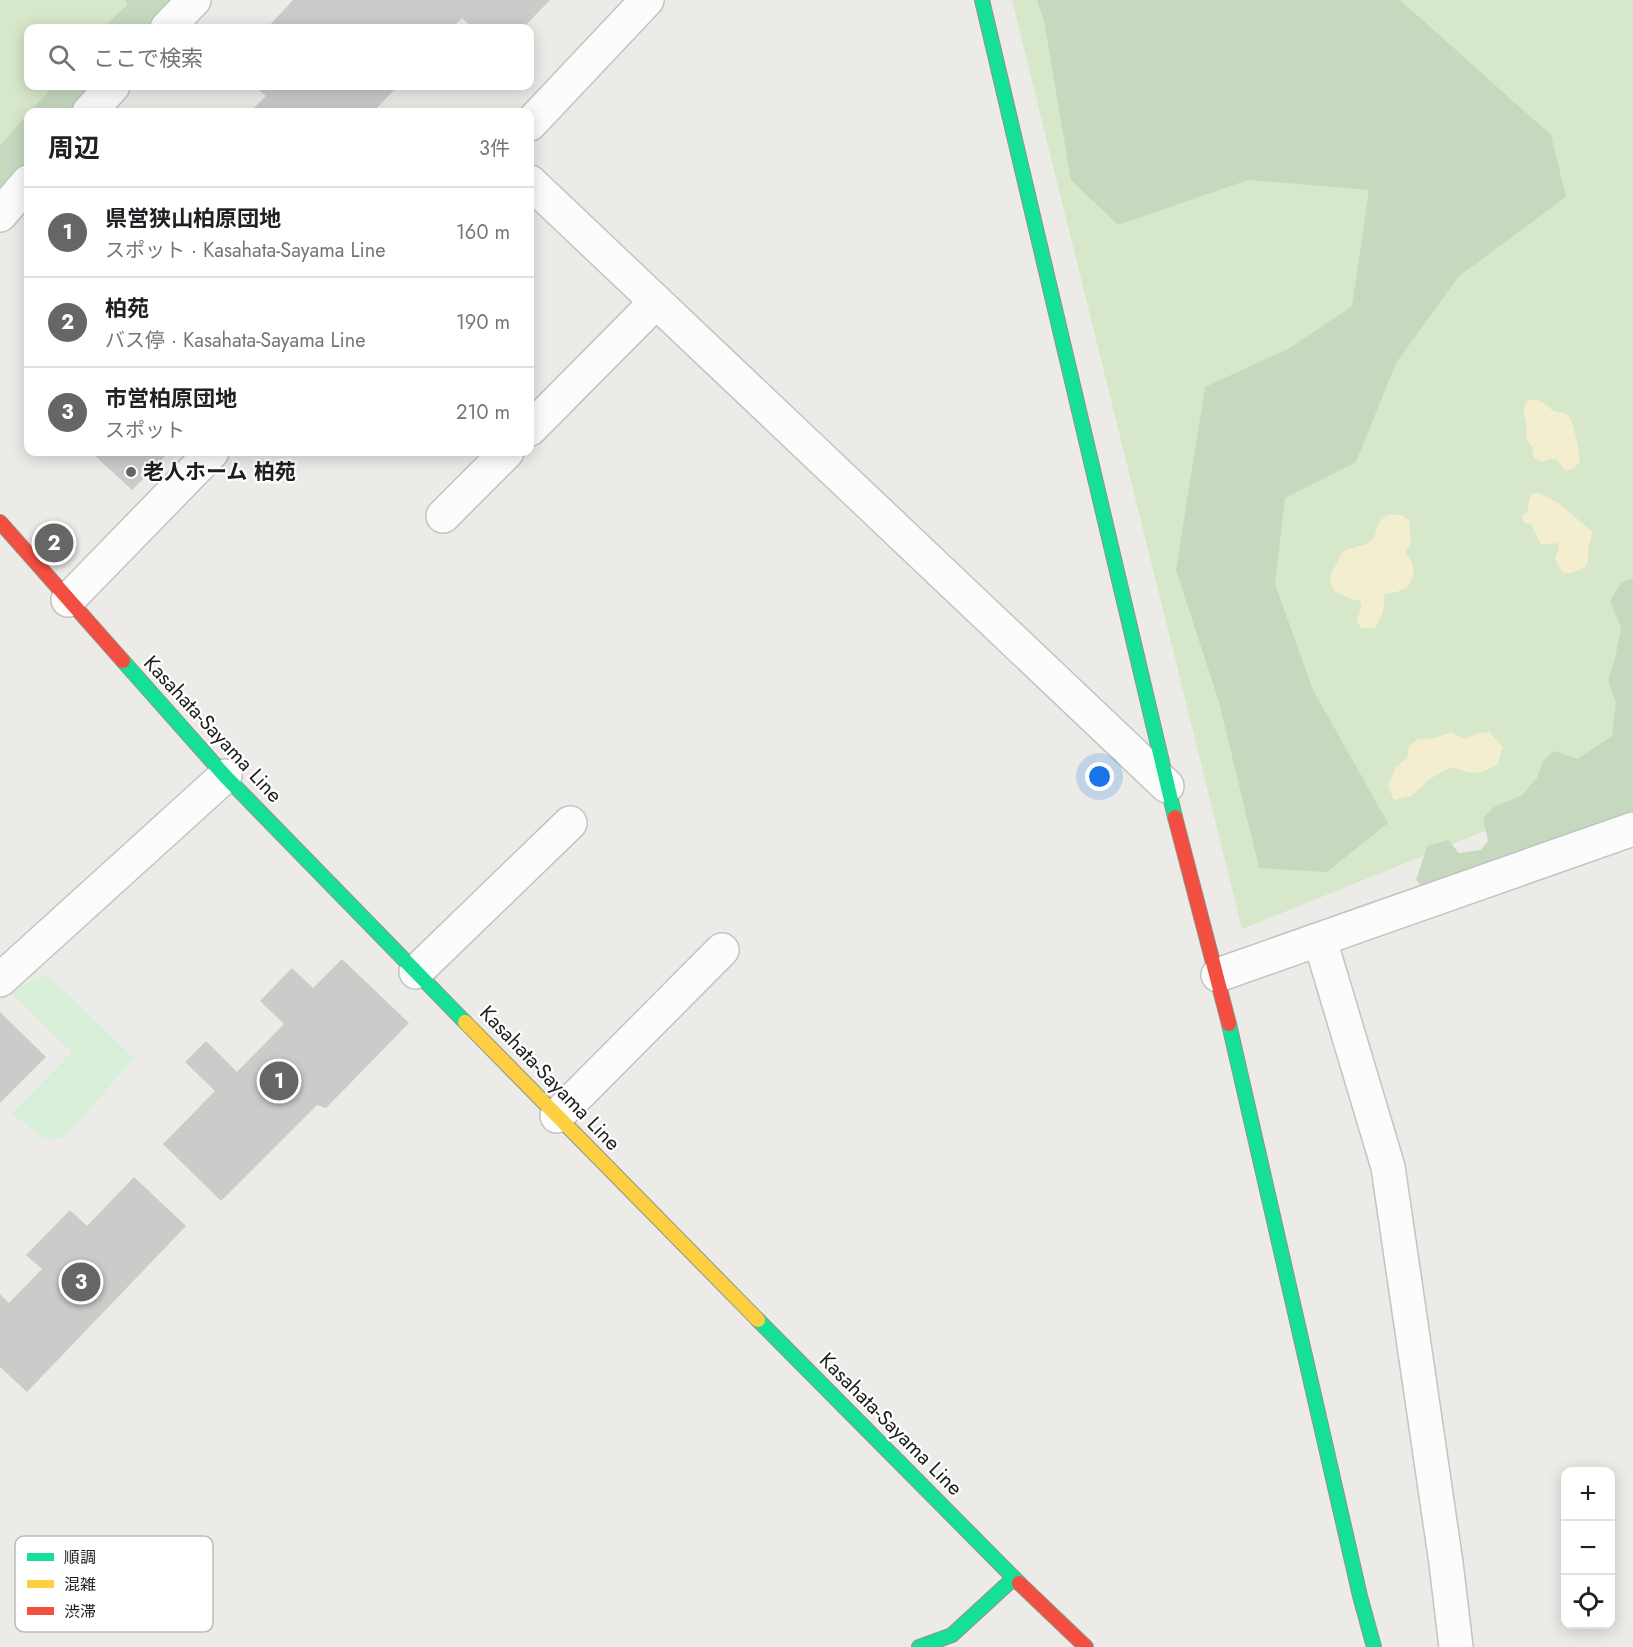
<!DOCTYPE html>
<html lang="ja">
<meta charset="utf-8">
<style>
:root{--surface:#fff;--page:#f6f6f6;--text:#202124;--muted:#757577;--line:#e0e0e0;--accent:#666665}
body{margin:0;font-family:Jost,"Noto Sans JP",sans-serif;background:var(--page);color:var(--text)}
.controls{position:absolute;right:18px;bottom:18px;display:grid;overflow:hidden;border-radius:12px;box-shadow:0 3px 15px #0003}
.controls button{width:54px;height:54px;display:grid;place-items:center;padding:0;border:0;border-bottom:2px solid var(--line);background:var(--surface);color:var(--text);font:30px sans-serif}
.you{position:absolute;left:1100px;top:777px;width:21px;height:21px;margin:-15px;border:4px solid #fff;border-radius:50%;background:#1a73e8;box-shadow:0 0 0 9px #1a73e833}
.badge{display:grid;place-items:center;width:39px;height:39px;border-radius:50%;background:var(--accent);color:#fff;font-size:20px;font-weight:700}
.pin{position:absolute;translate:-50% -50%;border:3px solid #fff;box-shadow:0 2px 6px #0006}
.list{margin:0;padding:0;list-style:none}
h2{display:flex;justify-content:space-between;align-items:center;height:78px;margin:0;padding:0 24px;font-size:26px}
h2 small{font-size:20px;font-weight:400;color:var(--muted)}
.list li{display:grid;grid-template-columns:39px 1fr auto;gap:18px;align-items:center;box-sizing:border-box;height:90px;padding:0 24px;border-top:2px solid var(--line)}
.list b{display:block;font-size:22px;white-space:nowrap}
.list p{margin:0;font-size:20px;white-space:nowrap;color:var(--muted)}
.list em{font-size:20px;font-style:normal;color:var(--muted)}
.icon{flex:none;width:33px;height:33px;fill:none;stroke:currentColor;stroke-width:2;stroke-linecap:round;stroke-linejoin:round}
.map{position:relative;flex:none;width:1633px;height:1647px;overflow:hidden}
.search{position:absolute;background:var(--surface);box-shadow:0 3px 15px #0003;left:24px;top:24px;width:510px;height:66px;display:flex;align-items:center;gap:15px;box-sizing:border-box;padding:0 21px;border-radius:12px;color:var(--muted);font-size:22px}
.panel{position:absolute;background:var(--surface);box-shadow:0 3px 15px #0003;left:24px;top:108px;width:510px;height:348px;border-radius:12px}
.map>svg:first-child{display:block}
.grass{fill:#d7e7c9}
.forest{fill:#c6d9bf}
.sand{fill:#f3eecf}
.park{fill:#d8f0da}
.building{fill:#cdcbc9}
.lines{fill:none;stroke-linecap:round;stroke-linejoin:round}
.street-casing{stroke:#c3c3c2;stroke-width:36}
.fast-casing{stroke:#919581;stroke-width:16}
.slow-casing{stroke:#919581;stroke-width:16}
.jam-casing{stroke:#919581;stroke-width:16}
.street{stroke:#fcfcfc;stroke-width:33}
.fast{stroke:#16e098;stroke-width:14}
.slow{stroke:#ffcf43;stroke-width:14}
.jam{stroke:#f24e42;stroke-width:14}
.poi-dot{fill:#666665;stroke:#fff;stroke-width:2}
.labels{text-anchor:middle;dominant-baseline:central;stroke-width:4.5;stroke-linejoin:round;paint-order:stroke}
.poi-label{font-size:21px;font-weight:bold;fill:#1e1e1e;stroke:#fff;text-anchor:start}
.street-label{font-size:21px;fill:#1e1e1e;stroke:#fff}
.key{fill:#fff;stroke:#bcbcbc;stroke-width:1.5}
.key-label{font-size:16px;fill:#1e1e1e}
</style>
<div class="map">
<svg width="1633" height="1647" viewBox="0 0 1633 1647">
<rect width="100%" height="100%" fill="#ecebe8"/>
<path class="grass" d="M0,0H168L141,28H28V86H87L62,112H28V148L0,178Z
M1012,0H1633V771L1242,929Z"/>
<path class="forest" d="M126,0H178L154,28H103L127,5Z
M1037,0H1400L1551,135L1566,197L1459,276L1396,363L1356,462L1285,498L1275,584L1313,690L1388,823L1327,872L1259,868L1219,702L1176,570L1205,387L1288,349L1352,306L1369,190L1248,180L1118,225L1071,180L1044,21Z
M54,86H105L81,112H29Z
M28,113V172L0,205V146Z
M1633,578V813L1547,842L1524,855L1460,872L1426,890L1416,880L1427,846L1448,840L1459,853L1481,850L1488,841L1483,818L1494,807L1522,795L1537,778L1543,761L1554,751L1578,759L1612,736L1616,703L1608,680L1614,663L1621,628L1610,601L1621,583Z"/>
<path class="sand" d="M1534,399C1546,402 1545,406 1554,411C1559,413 1564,412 1568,415C1573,420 1580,452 1580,461L1574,468L1566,471L1556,459H1548L1543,462L1534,458L1532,447L1527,440L1526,422L1523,410L1527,401Z
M1533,493H1539L1557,502L1593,532L1588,549V562L1585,567L1572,573H1563L1555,559L1559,548L1557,543L1543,545L1540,543L1531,524L1524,523L1522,516L1527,513L1530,498Z
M1387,515H1401L1409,520L1411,543L1406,550V555C1417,563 1415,583 1404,589C1398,592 1390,593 1384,595C1385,608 1383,617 1374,628H1362L1357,623C1357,615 1365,608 1359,600H1353L1334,591L1330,582L1331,574L1343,551L1366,544L1374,538L1379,522Z
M1451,732L1465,739L1479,733L1489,732L1503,747L1497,765C1477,776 1472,774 1451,767L1430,779L1411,796L1394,800L1388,786L1396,767L1407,758L1409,746L1418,739L1436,738Z"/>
<path class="park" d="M47,974L134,1058L64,1138L45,1140L12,1113L72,1052L9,991Z"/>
<path class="building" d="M293,0H550L523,28H473L462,18L452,28H267Z
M254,86H398L373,112H250L266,96Z
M95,452H169L132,490L93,454Z
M342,959L409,1023L326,1108L317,1105L221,1201L163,1144L215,1091L185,1062L206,1041L237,1072L284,1024L260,1001L292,968L313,988Z
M0,1012L46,1057L0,1103Z
M134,1177L186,1226L27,1392L0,1367V1294L9,1303L42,1269L26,1255L70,1210L87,1226Z"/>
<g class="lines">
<g class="street-casing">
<path id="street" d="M167,28L194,0
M89,112L113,86
M530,124L647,0
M530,182L1167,786
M0,215L28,182
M530,429L656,302
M443,516L507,452
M68,600L212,452
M1320,940L1388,1167L1446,1563L1456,1647
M416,972L570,823
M1218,975L1633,829
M0,980L225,776
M557,1116L722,950"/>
</g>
<g class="fast-casing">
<path id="fast" d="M982,0L1175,817
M123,661L225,776L465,1022
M1229,1024L1360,1596L1374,1647
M758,1320L1019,1583
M919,1647L952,1635L1014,1578"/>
</g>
<g class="slow-casing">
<path id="slow" d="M465,1022L758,1320"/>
</g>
<g class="jam-casing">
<path id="jam" d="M0,522L123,661
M1175,817L1229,1024
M1019,1583L1086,1647"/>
</g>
<use href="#street" class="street"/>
<use href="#fast" class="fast"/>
<use href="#slow" class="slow"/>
<use href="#jam" class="jam"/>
</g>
<circle class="poi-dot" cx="131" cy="472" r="6"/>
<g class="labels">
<g class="poi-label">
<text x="143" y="472">老人ホーム 柏苑</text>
</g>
<g class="street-label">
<text transform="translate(213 729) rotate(47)">Kasahata-Sayama Line</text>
<text transform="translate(550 1078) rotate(46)">Kasahata-Sayama Line</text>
<text transform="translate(891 1424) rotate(45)">Kasahata-Sayama Line</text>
</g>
</g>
<rect x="15" y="1536" width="198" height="96" rx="9" class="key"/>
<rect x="27" y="1553" width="27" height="8" fill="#16e098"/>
<rect x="27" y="1580" width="27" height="8" fill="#ffcf43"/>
<rect x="27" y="1607" width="27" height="8" fill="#f24e42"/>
<g class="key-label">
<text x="64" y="1563">順調</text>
<text x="64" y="1590">混雑</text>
<text x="64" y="1617">渋滞</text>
</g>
</svg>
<div class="controls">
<button>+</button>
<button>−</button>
<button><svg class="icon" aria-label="locate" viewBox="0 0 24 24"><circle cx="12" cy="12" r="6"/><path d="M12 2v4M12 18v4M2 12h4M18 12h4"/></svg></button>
</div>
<div class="you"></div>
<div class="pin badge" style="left:279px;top:1081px">1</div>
<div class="pin badge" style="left:54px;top:543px">2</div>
<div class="pin badge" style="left:81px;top:1282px">3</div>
<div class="search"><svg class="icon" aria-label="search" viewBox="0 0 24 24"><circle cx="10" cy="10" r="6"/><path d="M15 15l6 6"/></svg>ここで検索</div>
<section class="panel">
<h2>周辺<small>3件</small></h2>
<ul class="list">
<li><span class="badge">1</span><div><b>県営狭山柏原団地</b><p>スポット · Kasahata-Sayama Line</p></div><em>160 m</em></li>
<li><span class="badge">2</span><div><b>柏苑</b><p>バス停 · Kasahata-Sayama Line</p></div><em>190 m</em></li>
<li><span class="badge">3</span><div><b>市営柏原団地</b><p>スポット</p></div><em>210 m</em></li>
</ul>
</section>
</div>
